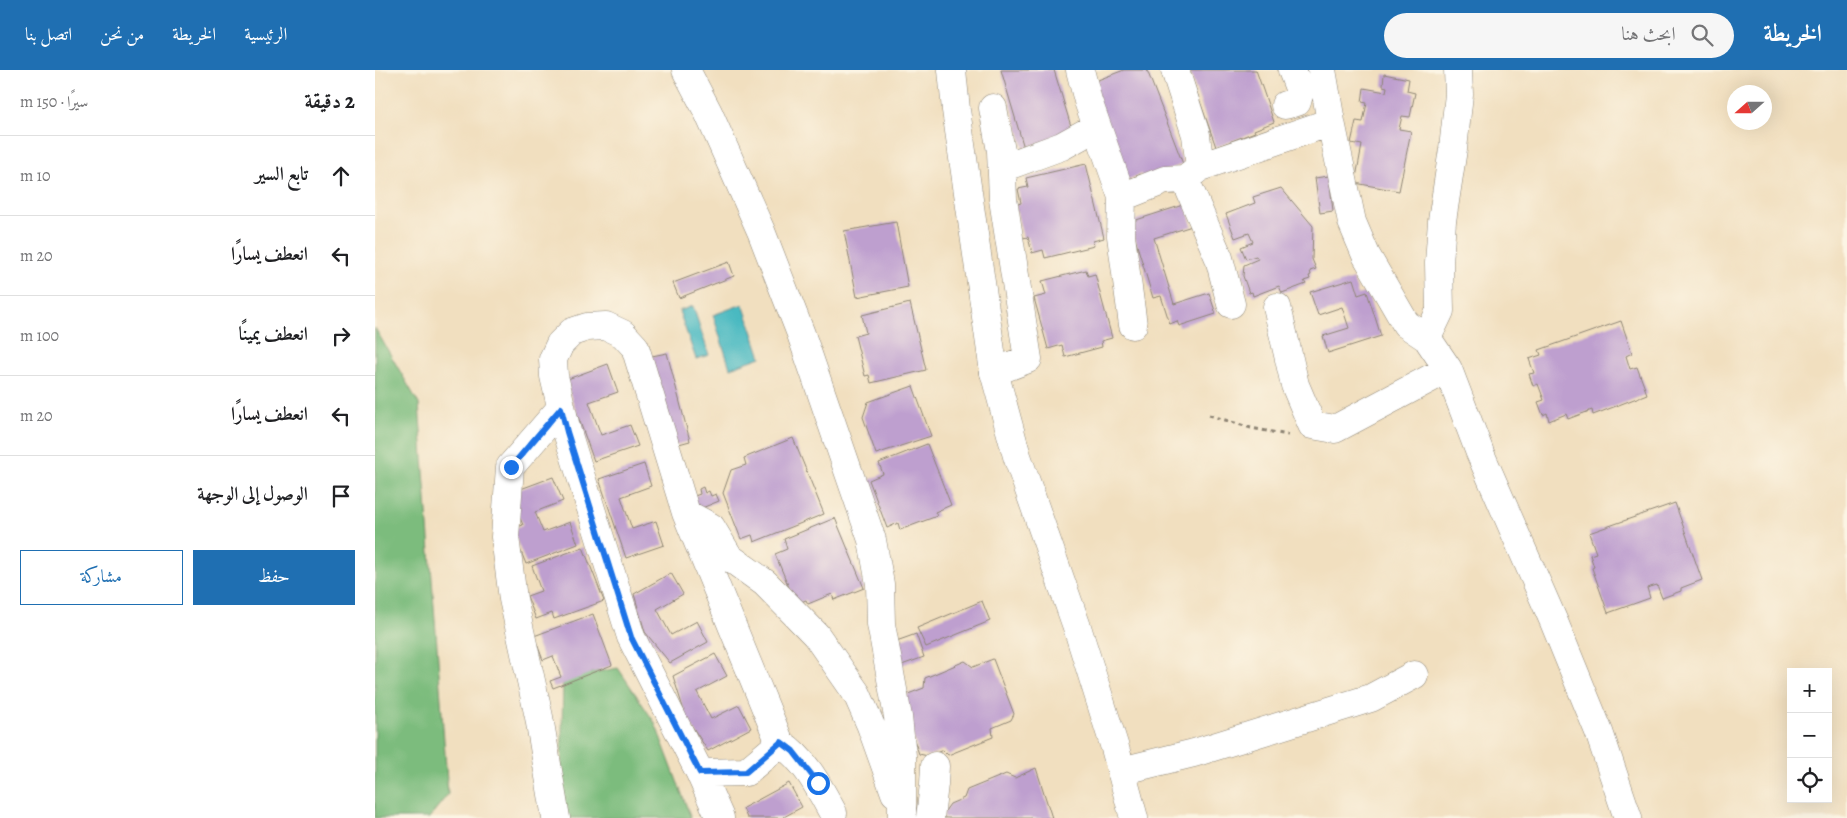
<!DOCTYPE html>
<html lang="ar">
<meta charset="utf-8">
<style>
:root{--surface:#fff;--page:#f6f6f6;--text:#202124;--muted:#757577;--line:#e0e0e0;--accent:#1f6fb2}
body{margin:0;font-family:Alegreya,Amiri,serif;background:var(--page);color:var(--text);direction:rtl}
.controls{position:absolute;right:15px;bottom:15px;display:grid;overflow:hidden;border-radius:0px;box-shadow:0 5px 20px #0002}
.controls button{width:45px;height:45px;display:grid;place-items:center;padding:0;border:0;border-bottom:1px solid var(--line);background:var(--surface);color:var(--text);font:25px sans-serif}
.compass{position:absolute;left:1352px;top:15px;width:45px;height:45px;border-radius:50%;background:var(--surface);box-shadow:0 5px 20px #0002;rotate:249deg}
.stop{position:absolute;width:15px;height:15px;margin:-11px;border:4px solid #1a73e8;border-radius:50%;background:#fff}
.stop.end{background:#1a73e8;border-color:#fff;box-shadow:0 1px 5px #0008}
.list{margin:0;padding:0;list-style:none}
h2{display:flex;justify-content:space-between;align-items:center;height:65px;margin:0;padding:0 20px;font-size:21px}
h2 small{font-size:16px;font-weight:400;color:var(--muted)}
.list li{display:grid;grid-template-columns:32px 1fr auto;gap:15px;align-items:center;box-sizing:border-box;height:80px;padding:0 20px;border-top:1px solid var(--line)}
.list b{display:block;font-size:19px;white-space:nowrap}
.list em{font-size:16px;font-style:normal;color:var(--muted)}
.actions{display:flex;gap:10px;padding:15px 20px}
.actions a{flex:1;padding:11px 0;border:1px solid var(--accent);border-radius:0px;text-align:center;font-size:18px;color:var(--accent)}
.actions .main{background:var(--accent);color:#fff}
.icon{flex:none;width:28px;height:28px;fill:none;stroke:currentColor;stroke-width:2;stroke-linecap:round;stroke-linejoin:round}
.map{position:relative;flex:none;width:1472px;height:748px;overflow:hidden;direction:ltr}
header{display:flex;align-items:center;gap:30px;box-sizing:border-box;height:70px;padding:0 25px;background:var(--accent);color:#fff}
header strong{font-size:24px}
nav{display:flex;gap:28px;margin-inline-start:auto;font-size:18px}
.search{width:350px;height:45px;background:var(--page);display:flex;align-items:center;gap:12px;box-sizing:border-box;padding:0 18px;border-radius:28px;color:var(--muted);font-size:19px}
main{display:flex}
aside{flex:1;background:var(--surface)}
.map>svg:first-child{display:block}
.forest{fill:#7cbc7d;stroke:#547454}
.water{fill:#4ab9c1;stroke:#3a7276}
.building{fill:#be9fcf}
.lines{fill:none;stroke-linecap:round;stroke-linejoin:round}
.minor-casing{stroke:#8e8575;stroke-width:29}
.secondary-casing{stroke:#8e8575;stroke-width:29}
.path{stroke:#8e8575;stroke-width:3;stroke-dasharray:4 4;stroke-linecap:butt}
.minor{stroke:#fff;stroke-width:28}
.secondary{stroke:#fff;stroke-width:28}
.route{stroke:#1a73e8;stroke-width:6}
</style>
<header>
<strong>الخريطة</strong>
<div class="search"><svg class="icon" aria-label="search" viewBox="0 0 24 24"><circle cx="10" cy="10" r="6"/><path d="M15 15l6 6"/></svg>ابحث هنا</div>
<nav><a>الرئيسية</a><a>الخريطة</a><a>من نحن</a><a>اتصل بنا</a></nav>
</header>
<main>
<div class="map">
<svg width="1472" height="748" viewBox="0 0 1472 748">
<rect width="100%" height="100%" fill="#fcf5e5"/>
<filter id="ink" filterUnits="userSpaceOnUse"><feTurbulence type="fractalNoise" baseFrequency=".02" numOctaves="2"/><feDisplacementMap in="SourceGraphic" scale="10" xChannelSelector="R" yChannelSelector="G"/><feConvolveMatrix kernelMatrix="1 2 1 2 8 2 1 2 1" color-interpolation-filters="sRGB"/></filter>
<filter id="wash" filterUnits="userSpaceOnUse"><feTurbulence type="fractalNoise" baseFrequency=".0096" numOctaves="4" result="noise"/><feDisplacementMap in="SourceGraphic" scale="20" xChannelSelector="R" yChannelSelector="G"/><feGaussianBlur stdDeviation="1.12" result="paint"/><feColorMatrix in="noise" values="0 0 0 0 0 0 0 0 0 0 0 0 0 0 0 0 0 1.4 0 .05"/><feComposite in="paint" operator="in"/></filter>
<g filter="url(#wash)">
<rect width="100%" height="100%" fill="#f1dfbf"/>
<path class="forest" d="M0,258L44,334L73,724L54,748H0Z
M243,598L280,653L316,748H190L186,714L188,608Z"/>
<path class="water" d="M368,234L386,287L355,298L338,245Z
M318,236L334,285L321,289L304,241Z"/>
<g id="blocks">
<path class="building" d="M626,0H679L698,63L649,78Z
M749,0H772L808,94L768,110L766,104L752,110L715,13Z
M814,0H881L899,52L879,60L880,62L841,77Z
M1009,4L1034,9L1032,21L1040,23L1035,47L1027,46L1024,59L1036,61L1024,121L980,113L987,75L976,73L981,51L988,52L992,33L987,32L989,18L1011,22L1012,17L1008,16Z
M711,94L729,168L718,171L719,176L670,188L668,180L657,183L653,167L648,168L640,135L646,133L643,119L653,117L651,108Z
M954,106L958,141L945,143L940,108Z
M906,118L938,156L937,189L941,199L935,201L936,205L934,206L935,209L929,211L931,214L907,223L904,216L878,226L877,222L874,223L868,206L869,195L883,189L881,186L871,189L866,177L878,172L874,163L860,168L851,144L880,133L878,127Z
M811,134L817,156L779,168L799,234L834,223L841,244L804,256L802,251L795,254L786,226L778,228L755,152Z
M521,152L533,217L482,227L469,161Z
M354,192L359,206L304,228L298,213Z
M711,200L713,206L720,204L737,268L726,271L727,277L690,287L687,275L673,279L659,228L671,225L667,211Z
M978,209L983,225L992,222L1006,266L953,283L948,266L974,258L967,237L943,245L935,222Z
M535,233L551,300L496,313L494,305L490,306L480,266L491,263L487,245Z
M1246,251L1257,283L1251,286L1255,299L1262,297L1272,324L1218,345L1217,340L1193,349L1191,344L1174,351L1172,343L1168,345L1163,332L1169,330L1163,314L1158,316L1154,304L1159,303L1154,289L1166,285L1164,280Z
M292,283L315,371L300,375L277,286Z
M233,294L243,322L214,332L226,365L255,355L263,376L219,391L190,310Z
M538,316L556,366L501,384L488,347L493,332Z
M418,368L449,444L379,472L377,465L366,469L348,423L356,400L371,395L369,388Z
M552,374L576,435L560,442L562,446L525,460L523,453L512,458L494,410L508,404L504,393Z
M269,394L276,416L246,427L257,459L281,451L289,475L251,488L224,409Z
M178,407L188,431L160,442L168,462L195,452L203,474L151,494L137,459L148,455L135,423Z
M328,417L330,423L334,421L336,426L341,424L344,431L322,440L317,427L325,424L324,419Z
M1300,433L1327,510L1306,518V521L1287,528L1282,515L1272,518L1275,528L1233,543L1217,498L1219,497L1215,485L1221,483L1214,463Z
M460,448L489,518L459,530L457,524L433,534L431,530L421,534L400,484L412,479L409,469Z
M208,477L229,531L179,549L177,543L161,549L152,526L166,521L157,496Z
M296,503L308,524L282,539L296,565L322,551L333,572L295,593L270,562L259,524Z
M607,531L615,551L551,577L542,558Z
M218,544L237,595L178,618L175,611L186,607L178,586L168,590L159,566Z
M541,564L549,587L524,596L516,573Z
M340,584L352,606L322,622L336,649L364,635L376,658L333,681L311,647L298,606Z
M618,589L639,644L636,650L617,658L618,667L573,685L568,680L553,686L544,684L527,635L533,624L549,618L550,608L590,591L598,597Z
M661,698L677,748H570L568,744L575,734L589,728L592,720L631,704L640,708Z
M414,713L427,737L407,748H372L368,738Z"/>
</g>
</g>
<g filter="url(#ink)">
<use href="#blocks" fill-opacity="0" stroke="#8e8575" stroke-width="1"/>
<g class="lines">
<g class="minor-casing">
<path id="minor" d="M311,0L333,42L386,161L426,264L497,470L505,514L506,554L523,647L527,686V748
M705,0L713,31L747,127
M800,0L821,65L825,97
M947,0L956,52L977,152L991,185L1031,254L1052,268L1065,241L1064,193L1067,151L1078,79L1084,24L1083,0
M910,35L922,32L925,21L917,0
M618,38L626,81L628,129L653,289L619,302
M627,98L687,76L714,61
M856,234L844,188L810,109L825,97L956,52
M902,237L920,315L937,355L960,359L1073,299
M758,255L746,166L747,127L790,110L810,109
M1052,268L1073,299L1105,383L1179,552L1224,662L1253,748
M312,444L336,457L354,487L390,513L441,565L482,624L496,656L520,723
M746,701L819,683L996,628L1039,605
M325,703L371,702L405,673
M181,748L164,647L138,529L130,467L135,397L186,338
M345,748L325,703L256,567L192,362L179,306L178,289L185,274L197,262L212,257L231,256L248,264L260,277L311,443L405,673C430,689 444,717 458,743
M555,748L559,714L560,696"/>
</g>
<g class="secondary-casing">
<path id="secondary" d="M577,0L581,40L619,302L642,386L702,557L740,678L759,748"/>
</g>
<path class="path" d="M834,345L876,358L913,365"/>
<use href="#minor" class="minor"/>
<use href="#secondary" class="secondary"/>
</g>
</g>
<g class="lines" filter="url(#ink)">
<path class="route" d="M136,397L186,338L192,362L256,567L325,703L371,702L406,672L418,681L443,713"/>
</g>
</svg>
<div class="controls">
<button>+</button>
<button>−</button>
<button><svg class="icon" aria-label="locate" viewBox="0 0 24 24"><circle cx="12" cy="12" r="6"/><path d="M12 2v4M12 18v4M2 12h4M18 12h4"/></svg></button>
</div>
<svg class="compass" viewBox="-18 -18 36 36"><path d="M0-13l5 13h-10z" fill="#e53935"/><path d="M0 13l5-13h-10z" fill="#757577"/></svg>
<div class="stop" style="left:443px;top:713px"></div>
<div class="stop end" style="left:136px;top:397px"></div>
</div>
<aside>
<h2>2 دقيقة<small>سيرًا · 150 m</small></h2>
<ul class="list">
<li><svg class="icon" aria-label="ahead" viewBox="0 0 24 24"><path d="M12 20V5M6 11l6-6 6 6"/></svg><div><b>تابع السير</b></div><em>10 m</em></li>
<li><svg class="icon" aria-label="left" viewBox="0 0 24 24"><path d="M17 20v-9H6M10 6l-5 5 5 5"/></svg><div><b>انعطف يسارًا</b></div><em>20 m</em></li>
<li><svg class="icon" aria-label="right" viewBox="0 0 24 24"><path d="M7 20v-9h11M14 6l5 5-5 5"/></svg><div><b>انعطف يمينًا</b></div><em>100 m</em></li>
<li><svg class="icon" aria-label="left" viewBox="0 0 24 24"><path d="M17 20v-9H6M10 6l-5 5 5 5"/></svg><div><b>انعطف يسارًا</b></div><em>20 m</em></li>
<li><svg class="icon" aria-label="arrive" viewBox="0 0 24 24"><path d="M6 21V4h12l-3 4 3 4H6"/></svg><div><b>الوصول إلى الوجهة</b></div></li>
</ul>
<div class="actions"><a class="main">حفظ</a><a>مشاركة</a></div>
</aside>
</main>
